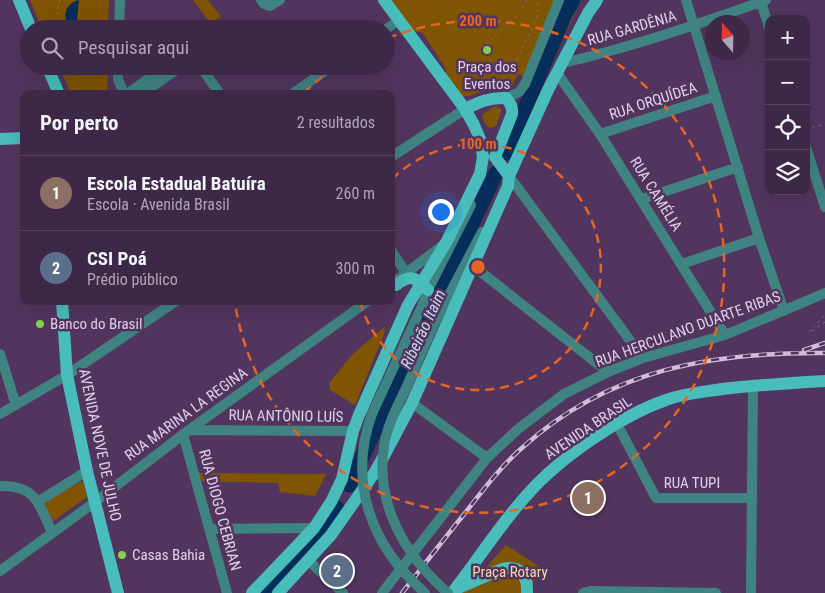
<!DOCTYPE html>
<html lang="pt">
<meta charset="utf-8">
<style>
:root{--surface:#3e2847;--page:#45304e;--text:#f1f3f6;--muted:#ada6b4;--line:#574460;--accent:#84d04e}
body{margin:0;font-family:"Roboto Condensed",sans-serif;background:var(--page);color:var(--text)}
.controls{position:absolute;right:15px;top:15px;display:grid;overflow:hidden;border-radius:10px;box-shadow:0 5px 20px #0002}
.controls button{width:45px;height:45px;display:grid;place-items:center;padding:0;border:0;border-bottom:1px solid var(--line);background:var(--surface);color:var(--text);font:25px sans-serif}
.compass{position:absolute;left:705px;top:15px;width:45px;height:45px;border-radius:50%;background:var(--surface);box-shadow:0 5px 20px #0002;rotate:340deg}
.you{position:absolute;left:440px;top:211px;width:18px;height:18px;margin:-12px;border:4px solid #fff;border-radius:50%;background:#1a73e8;box-shadow:0 0 0 8px #1a73e833}
.badge{display:grid;place-items:center;width:32px;height:32px;border-radius:50%;background:var(--accent);color:#fff;font-size:16px;font-weight:700}
.pin{position:absolute;translate:-50% -50%;border:2px solid #fff;box-shadow:0 1px 5px #0006}
.list{margin:0;padding:0;list-style:none}
h2{display:flex;justify-content:space-between;align-items:center;height:65px;margin:0;padding:0 20px;font-size:21px}
h2 small{font-size:16px;font-weight:400;color:var(--muted)}
.list li{display:grid;grid-template-columns:32px 1fr auto;gap:15px;align-items:center;box-sizing:border-box;height:75px;padding:0 20px;border-top:1px solid var(--line)}
.list b{display:block;font-size:19px;white-space:nowrap}
.list p{margin:0;font-size:16px;white-space:nowrap;color:var(--muted)}
.list em{font-size:16px;font-style:normal;color:var(--muted)}
.icon{flex:none;width:28px;height:28px;fill:none;stroke:currentColor;stroke-width:2;stroke-linecap:round;stroke-linejoin:round}
.map{position:relative;flex:none;width:825px;height:593px;overflow:hidden}
.search{position:absolute;background:var(--surface);box-shadow:0 5px 20px #0002;left:20px;top:20px;width:375px;height:55px;display:flex;align-items:center;gap:12px;box-sizing:border-box;padding:0 18px;border-radius:28px;color:var(--muted);font-size:19px}
.panel{position:absolute;background:var(--surface);box-shadow:0 5px 20px #0002;left:20px;top:90px;width:375px;height:215px;border-radius:10px}
.map>svg:first-child{display:block}
.green{fill:#7f5402}
.water{fill:#052e5b}
.lines{fill:none;stroke-linecap:round;stroke-linejoin:round}
.river{stroke:#052e5b;stroke-width:15}
.path{stroke:#836a8e;stroke-width:1;stroke-dasharray:2.5 4;stroke-linecap:butt}
.minor{stroke:#408383;stroke-width:10}
.major{stroke:#49bdbc;stroke-width:12}
.rail-casing{stroke:#d0bdd9;stroke-width:4.5}
.rail{stroke:#52355f;stroke-width:2.5;stroke-dasharray:8;stroke-linecap:butt}
.minor-bridge{stroke:#408383;stroke-width:10}
.ring{fill:none;stroke:#e76522;stroke-width:2.5;stroke-dasharray:9 6}
.poi-dot{fill:#84d04e;stroke:#52355f;stroke-width:2}
.labels{text-anchor:middle;dominant-baseline:central;stroke-width:5;stroke-linejoin:round;paint-order:stroke}
.street-label{font-size:15px;fill:#e0cfe9;stroke:#52355f}
.poi-label{font-size:15px;fill:#e0cfe9;stroke:#52355f;text-anchor:start}
.park-label{font-size:15px;fill:#f9d6a7;stroke:#52355f}
.water-label{font-size:16px;font-style:italic;fill:#c7d9ef;stroke:#52355f}
.centre{fill:#e76522;stroke:#52355f;stroke-width:2.5}
.ring-label{font-size:15px;text-anchor:middle;font-weight:bold;fill:#e76522;stroke:#52355f;stroke-width:5;stroke-linejoin:round;paint-order:stroke}
</style>
<div class="map">
<svg width="825" height="593" viewBox="0 0 825 593">
<rect width="100%" height="100%" fill="#52355f"/>
<path class="green" d="M30,0H109L108,29H42Z
M193,0H208L221,17L210,23Z
M392,0H563L528,78L518,74L513,84L507,88L488,89L469,96H461L446,81V69L422,32L410,31L400,17Z
M576,0H581L540,87L537,86Z
M59,66H108L107,94H71Z
M495,106L501,109V113L496,126L491,128L488,127L482,119L483,114Z
M385,326L384,334L355,405L330,390L329,383L352,355Z
M194,473L326,474L315,496L280,492L278,483L197,481Z
M83,481L87,497L52,522L43,501Z
M506,545L543,569L525,593H463Z"/>
<path class="water" d="M79,0L76,29H71C61,18 65,3 79,0Z"/>
<g class="lines">
<path class="river" d="M506,153L565,14L573,0
M349,485L496,173
M261,593L319,532L337,508"/>
<path class="path" d="M60,0C56,9 57,20 62,29
M527,0L521,11L485,46L486,57L498,67L508,66L517,59L537,18L538,0
M806,129L825,124
M812,331L825,322
M809,332L825,315"/>
<path class="minor" d="M261,0L264,4L270,6L280,0
M686,0L759,238L784,311
M761,2L769,27
M119,29L120,0
M386,29L399,20
M563,63C632,47 699,24 766,0
M118,66V79L124,94
M200,66L220,94
M557,73L600,134L725,335
M127,94L166,66
M142,94L182,66
M292,94L332,66
M506,98L519,92L525,84L559,0
M600,134L716,96
M806,147L825,207
M391,157L465,109
M508,178L509,176L643,358
M642,199L738,167
M391,250L406,273
M682,264L759,238
M472,265L608,372
M397,280L443,245
M423,304L428,290L471,205
M440,312L482,232
M0,354L16,405
M412,403L487,458
M0,414L67,375L176,301
M617,424L656,498H751
M189,430L353,431
M183,434L227,593
M0,486C35,484 40,505 52,533
M39,501L87,471
M210,529L314,528
M309,561L343,593
M0,571L95,502L189,430L368,301
M382,593L487,458L518,429L564,394L608,372L643,358L725,335L825,293
M583,593L590,591L716,593
M751,593L753,386"/>
<path class="major" d="M19,0L31,29
M47,66L59,94
M465,109C479,102 491,97 506,98C510,103 513,107 512,114L495,157L509,176
M0,139L24,138
M396,285C411,273 416,278 428,290
M62,301L67,375L87,471L118,593
M456,589L502,569C520,565 528,575 527,593
M252,593L314,528L331,502L342,479L353,431L359,415L408,305L447,241L480,174L483,157L480,139L474,125L465,109L384,0
M278,593L331,535L375,472L386,452L412,403L508,186L509,176L548,90L588,13L597,0
M452,593C477,561 499,526 526,496C558,459 620,416 666,400C684,393 704,392 722,389C757,385 791,383 825,381"/>
<g class="rail-casing">
<path id="rail" d="M804,350L825,343
M402,593C423,566 444,539 465,513C483,490 501,466 523,447C610,369 712,352 825,353"/>
</g>
<use href="#rail" class="rail"/>
<path class="minor-bridge" d="M423,304L372,414C347,483 372,547 425,593
M440,312C428,337 417,363 406,388C397,407 387,426 384,446C375,504 405,556 448,593"/>
</g>
<g class="ring">
<path d="M392 179A123 123 0 1 1 360 302"/>
<path d="M304 93A246 246 0 0 1 335 67M388 38A246 246 0 1 1 235 303"/>
</g>
<g class="poi-dot">
<circle cx="487" cy="50" r="5"/>
<circle cx="40" cy="324" r="5"/>
<circle cx="122" cy="555" r="5"/>
</g>
<g class="labels">
<g class="street-label">
<text transform="translate(632 28) rotate(-16)">RUA GARDÊNIA</text>
<text transform="translate(653 101) rotate(-18)">RUA ORQUÍDEA</text>
<text transform="translate(656 194) rotate(58)">RUA CAMÉLIA</text>
<text transform="translate(688 329) rotate(-20)">RUA HERCULANO DUARTE RIBAS</text>
<text transform="translate(186 414) rotate(-36)">RUA MARINA LA REGINA</text>
<text transform="translate(286 416) rotate(1)">RUA ANTÔNIO LUÍS</text>
<text transform="translate(588 428) rotate(-34)">AVENIDA BRASIL</text>
<text transform="translate(100 445) rotate(78)">AVENIDA NOVE DE JULHO</text>
<text x="692" y="483">RUA TUPI</text>
<text transform="translate(220 510) rotate(75)">RUA DIOGO CEBRIAN</text>
</g>
<g class="poi-label">
<text x="487" y="67" text-anchor="middle">Praça dos<tspan x="487" dy="17">Eventos</tspan></text>
<text x="50" y="324">Banco do Brasil</text>
<text x="132" y="555">Casas Bahia</text>
</g>
<g class="park-label">
<text x="510" y="572">Praça Rotary</text>
</g>
<g class="water-label">
<text transform="translate(423 329) rotate(-65)">Ribeirão Itaim</text>
</g>
</g>
<circle cx="478" cy="267" r="8" class="centre"/>
<g class="ring-label">
<text x="478" y="26">200 m</text>
<text x="478" y="149">100 m</text>
</g>
</svg>
<div class="controls">
<button>+</button>
<button>−</button>
<button><svg class="icon" aria-label="locate" viewBox="0 0 24 24"><circle cx="12" cy="12" r="6"/><path d="M12 2v4M12 18v4M2 12h4M18 12h4"/></svg></button>
<button><svg class="icon" aria-label="layers" viewBox="0 0 24 24"><path d="M12 4l9 5-9 5-9-5zM3 14l9 5 9-5"/></svg></button>
</div>
<svg class="compass" viewBox="-18 -18 36 36"><path d="M0-13l5 13h-10z" fill="#e53935"/><path d="M0 13l5-13h-10z" fill="#ada6b4"/></svg>
<div class="you"></div>
<div class="pin badge" style="left:588px;top:498px;background:#8d6e63">1</div>
<div class="pin badge" style="left:337px;top:571px;background:#5c6f8a">2</div>
<div class="search"><svg class="icon" aria-label="search" viewBox="0 0 24 24"><circle cx="10" cy="10" r="6"/><path d="M15 15l6 6"/></svg>Pesquisar aqui</div>
<section class="panel">
<h2>Por perto<small>2 resultados</small></h2>
<ul class="list">
<li><span class="badge" style="background:#8d6e63">1</span><div><b>Escola Estadual Batuíra</b><p>Escola · Avenida Brasil</p></div><em>260 m</em></li>
<li><span class="badge" style="background:#5c6f8a">2</span><div><b>CSI Poá</b><p>Prédio público</p></div><em>300 m</em></li>
</ul>
</section>
</div>
